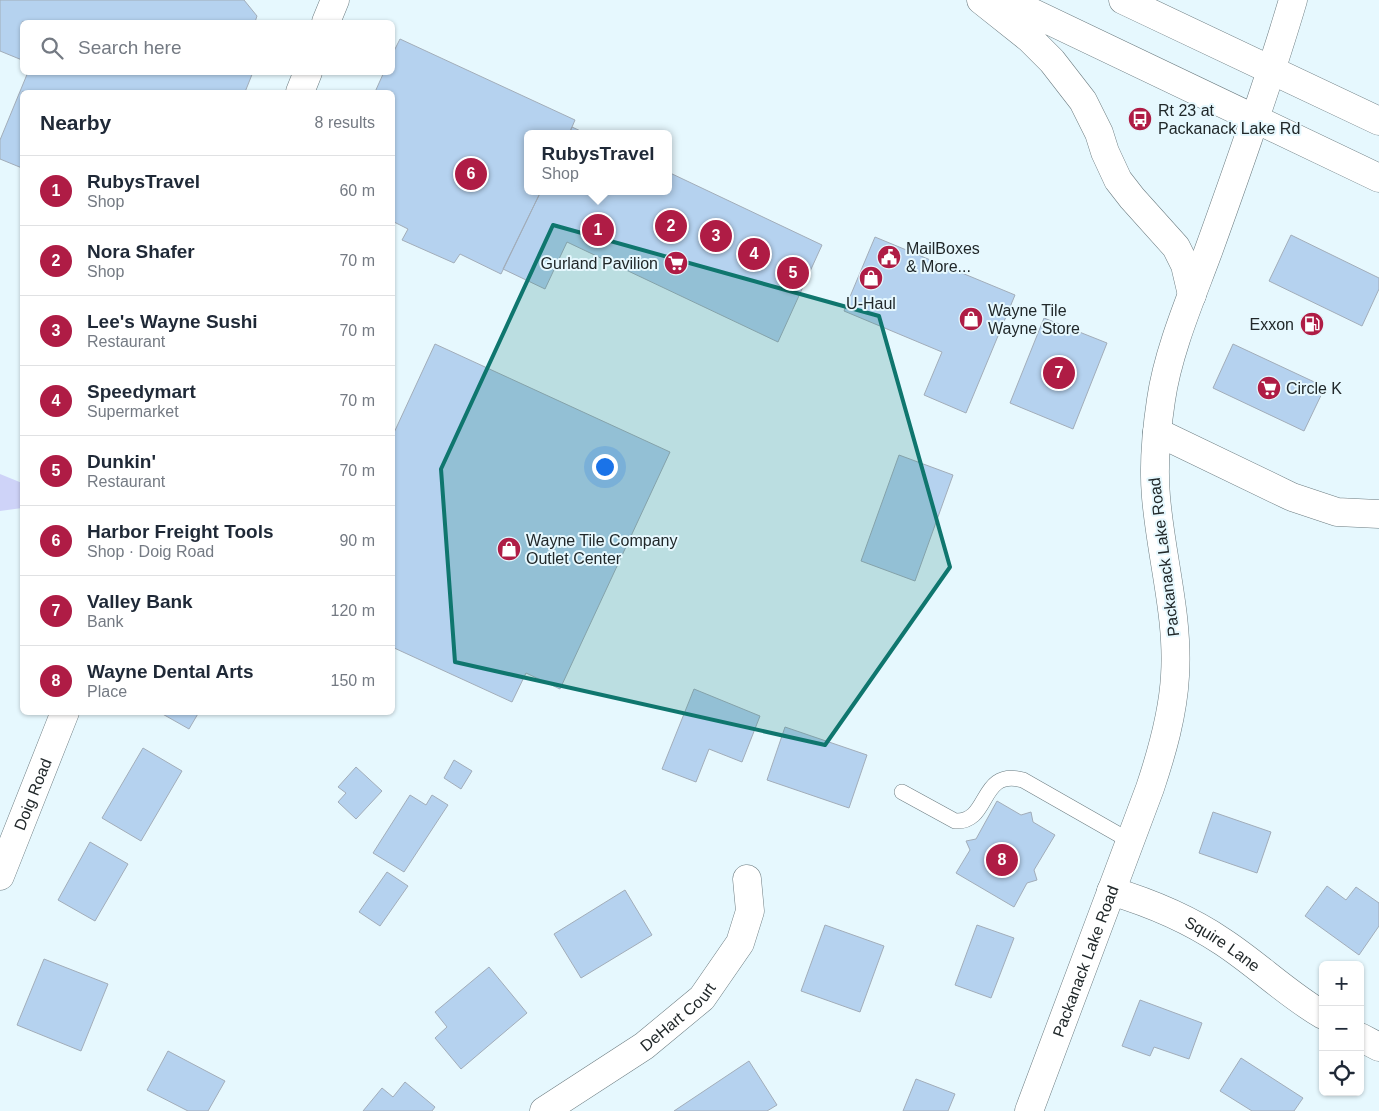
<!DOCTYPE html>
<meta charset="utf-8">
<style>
:root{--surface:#fff;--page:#f2f2f3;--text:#1f2937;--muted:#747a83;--line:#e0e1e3;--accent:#af1c45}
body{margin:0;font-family:Helvetica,sans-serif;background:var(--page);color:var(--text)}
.controls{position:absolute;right:15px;bottom:15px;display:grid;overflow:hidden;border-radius:8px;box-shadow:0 1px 4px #0004}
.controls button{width:45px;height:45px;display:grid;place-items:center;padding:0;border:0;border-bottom:1px solid var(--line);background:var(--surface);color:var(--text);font:25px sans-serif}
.you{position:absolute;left:604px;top:466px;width:18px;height:18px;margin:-12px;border:4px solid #fff;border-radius:50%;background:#1a73e8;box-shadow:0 0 0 8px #1a73e833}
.badge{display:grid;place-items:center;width:32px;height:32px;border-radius:50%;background:var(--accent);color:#fff;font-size:16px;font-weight:700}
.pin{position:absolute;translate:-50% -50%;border:2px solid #fff;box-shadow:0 1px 5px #0006}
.popup{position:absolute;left:524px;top:130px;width:148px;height:65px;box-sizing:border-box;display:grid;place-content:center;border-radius:8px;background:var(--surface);filter:drop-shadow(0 1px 4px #0005);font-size:16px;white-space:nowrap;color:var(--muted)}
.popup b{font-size:19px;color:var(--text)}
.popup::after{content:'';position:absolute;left:50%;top:100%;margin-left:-10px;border:10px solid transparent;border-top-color:var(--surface)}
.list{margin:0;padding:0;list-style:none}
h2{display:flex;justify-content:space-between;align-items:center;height:65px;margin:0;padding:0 20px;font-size:21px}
h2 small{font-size:16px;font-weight:400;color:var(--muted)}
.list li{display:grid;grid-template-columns:32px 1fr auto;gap:15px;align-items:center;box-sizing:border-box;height:70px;padding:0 20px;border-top:1px solid var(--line)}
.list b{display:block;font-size:19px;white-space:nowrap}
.list p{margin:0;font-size:16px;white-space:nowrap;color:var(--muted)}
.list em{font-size:16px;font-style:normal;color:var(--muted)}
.icon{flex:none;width:28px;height:28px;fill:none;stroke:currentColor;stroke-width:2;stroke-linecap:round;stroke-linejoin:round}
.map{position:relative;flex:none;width:1379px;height:1111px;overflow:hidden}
.search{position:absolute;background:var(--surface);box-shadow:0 1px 4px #0004;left:20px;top:20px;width:375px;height:55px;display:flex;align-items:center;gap:12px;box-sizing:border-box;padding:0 18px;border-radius:8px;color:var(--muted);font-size:19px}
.panel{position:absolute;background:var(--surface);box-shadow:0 1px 4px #0004;left:20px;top:90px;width:375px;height:625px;border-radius:8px}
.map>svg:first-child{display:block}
.water{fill:#ced3f8}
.building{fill:#b5d2ef;stroke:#a2adb9}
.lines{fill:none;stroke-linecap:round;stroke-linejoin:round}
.service-casing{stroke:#6c7c81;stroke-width:16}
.minor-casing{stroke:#6c7c81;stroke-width:29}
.tertiary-casing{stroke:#6c7c81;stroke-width:29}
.trunk-casing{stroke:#6c7c81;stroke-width:29}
.service{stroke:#fff;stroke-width:15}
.minor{stroke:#fff;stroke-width:28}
.tertiary{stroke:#fff;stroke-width:28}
.trunk{stroke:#fff;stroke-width:28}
.marked{fill:#0f766e;fill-opacity:0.2;stroke:#0f766e;stroke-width:4;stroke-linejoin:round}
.labels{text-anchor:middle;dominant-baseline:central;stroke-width:4;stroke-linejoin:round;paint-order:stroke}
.poi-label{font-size:16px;fill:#21282a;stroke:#e6f8fe;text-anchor:start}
.street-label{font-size:16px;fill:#21282a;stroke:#e6f8fe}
</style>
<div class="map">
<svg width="1379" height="1111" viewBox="0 0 1379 1111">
<rect width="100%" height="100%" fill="#e6f8fe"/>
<path class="water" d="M0,474L22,483V508L0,511Z"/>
<path class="building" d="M0,0H244L257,16L255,22H22V60L0,51Z
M400,39L575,120L569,134H528V191H541L501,274L460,254L454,263L402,240L408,229L392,221V92H375L384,72H392V55Z
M28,72H253L245,92H22V168L0,159V140Z
M1137,114L1146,119L1144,124L1134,119Z
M572,127L587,134H569Z
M668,172L822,245L778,342L567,242L545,289L503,269L541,191H668Z
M1291,235L1379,278V289L1362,326L1269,281Z
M875,237L1015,295L966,413L924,395L942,352L844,311Z
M1044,318L1107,343L1073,429L1010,403Z
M435,344L670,452L560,689L526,673L512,702L392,647V437Z
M1233,344L1325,387L1304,431L1213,388Z
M899,455L953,475L915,581L861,561Z
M694,689L760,716L742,762L709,749L696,782L662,769Z
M159,712H199L189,729Z
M785,727L867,755L849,808L767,780Z
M143,748L182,771L141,841L102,818Z
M454,760L472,771L461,789L444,778Z
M356,767L382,791L356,819L338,802L346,793L338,787Z
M410,795L426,805L432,795L448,805L404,872L373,853Z
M997,801L1021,815L1031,812L1033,822L1055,835L1034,870L1037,880L1027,883L1014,907L956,873L970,850L966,841L976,839Z
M1213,812L1271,832L1257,873L1199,853Z
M90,842L128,864L95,921L58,900Z
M387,872L408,886L380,926L359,912Z
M1327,886L1346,900L1356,887L1379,903V926L1359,955L1305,916Z
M625,890L652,935L581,978L554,934Z
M825,925L884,946L860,1012L801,991Z
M977,925L1014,938L991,998L955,985Z
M44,959L108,984L81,1051L17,1025Z
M489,967L527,1013L461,1069L435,1038L447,1027L435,1012Z
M1140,1000L1202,1023L1189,1059L1154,1047L1150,1056L1122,1046Z
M168,1051L225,1081L208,1111H188L147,1090Z
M1241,1058L1303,1098L1294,1111H1252L1220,1091Z
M749,1061L777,1105L767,1111H674Z
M916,1079L955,1094L948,1111H903Z
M405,1082L435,1107L432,1111H363L382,1088L393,1097Z"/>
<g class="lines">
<g class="service-casing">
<path id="service" d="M902,792L955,821C991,823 978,768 1023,780L1130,841"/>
</g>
<g class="minor-casing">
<g id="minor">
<path d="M326,22L335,0"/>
<path d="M300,92L308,72"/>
<path id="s1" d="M0,876L65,712"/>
<path id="s2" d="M1111,891C1151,903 1189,919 1223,942C1258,965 1287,994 1323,1015"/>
<path d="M1360,1037L1379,1047"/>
<path id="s3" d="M544,1111L644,1046L702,998L740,943L750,911L747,879"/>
</g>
</g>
<g class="tertiary-casing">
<g id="tertiary">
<path id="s4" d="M1029,1111L1150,788C1162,752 1173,714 1175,676C1179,617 1161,557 1156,497C1153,464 1156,433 1161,400C1168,351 1191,298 1208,252C1238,169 1268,85 1293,0"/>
</g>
</g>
<g class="trunk-casing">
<path id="trunk" d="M981,0L1030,39L1052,61L1083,101L1099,133L1105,152L1118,180L1132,198L1176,247L1185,265L1192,295
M1006,0L1379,178
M1123,0L1379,121
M1157,432L1292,497L1337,512L1379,514"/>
</g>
<use href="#service" class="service"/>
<use href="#minor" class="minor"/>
<use href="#tertiary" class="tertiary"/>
<use href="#trunk" class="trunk"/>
</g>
<path class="marked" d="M553,225L879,316L950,567L825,745L455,662L441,469Z"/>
<defs>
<g id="bus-disc" transform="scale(1.25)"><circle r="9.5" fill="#af1c45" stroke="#e6f8fe"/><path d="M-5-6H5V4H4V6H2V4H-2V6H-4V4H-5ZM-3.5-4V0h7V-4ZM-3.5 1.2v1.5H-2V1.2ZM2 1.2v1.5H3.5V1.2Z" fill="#fff"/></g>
<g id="civic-disc" transform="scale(1.25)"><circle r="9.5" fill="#af1c45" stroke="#e6f8fe"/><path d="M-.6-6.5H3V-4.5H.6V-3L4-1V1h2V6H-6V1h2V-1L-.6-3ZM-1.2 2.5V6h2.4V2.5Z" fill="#fff"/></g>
<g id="supermarket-disc" transform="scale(1.25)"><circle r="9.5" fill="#af1c45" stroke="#e6f8fe"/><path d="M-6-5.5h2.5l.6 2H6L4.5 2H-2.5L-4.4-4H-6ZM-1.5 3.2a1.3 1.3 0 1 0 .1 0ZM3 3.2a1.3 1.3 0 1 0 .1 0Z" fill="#fff"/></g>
<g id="shop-disc" transform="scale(1.25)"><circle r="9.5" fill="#af1c45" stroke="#e6f8fe"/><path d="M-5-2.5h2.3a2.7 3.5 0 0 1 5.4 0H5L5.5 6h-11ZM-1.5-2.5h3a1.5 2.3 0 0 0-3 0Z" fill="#fff"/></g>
<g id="fuel-disc" transform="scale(1.25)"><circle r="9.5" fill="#af1c45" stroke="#e6f8fe"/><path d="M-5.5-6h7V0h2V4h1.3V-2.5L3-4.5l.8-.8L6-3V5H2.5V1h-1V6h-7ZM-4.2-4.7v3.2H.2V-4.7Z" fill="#fff"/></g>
</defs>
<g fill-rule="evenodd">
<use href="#bus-disc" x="1140" y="119"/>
<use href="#civic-disc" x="889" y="257"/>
<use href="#supermarket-disc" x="676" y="263"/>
<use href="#shop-disc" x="871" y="278"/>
<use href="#shop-disc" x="971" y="319"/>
<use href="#fuel-disc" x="1312" y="324"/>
<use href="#supermarket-disc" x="1269" y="388"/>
<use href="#shop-disc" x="509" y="549"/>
</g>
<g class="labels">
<g class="poi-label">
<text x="1158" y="110">Rt 23 at<tspan x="1158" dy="18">Packanack Lake Rd</tspan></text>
<text x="906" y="248">MailBoxes<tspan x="906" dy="18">&amp; More...</tspan></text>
<text x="658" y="263" text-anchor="end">Gurland Pavilion</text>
<text x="871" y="303" text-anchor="middle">U-Haul</text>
<text x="988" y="310">Wayne Tile<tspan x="988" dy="18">Wayne Store</tspan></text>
<text x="1294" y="324" text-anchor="end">Exxon</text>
<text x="1286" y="388">Circle K</text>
<text x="526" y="540">Wayne Tile Company<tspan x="526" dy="18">Outlet Center</tspan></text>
</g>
<g class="street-label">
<text transform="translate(1164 557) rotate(-97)">Packanack Lake Road</text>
<text stroke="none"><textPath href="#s1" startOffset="88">Doig Road</textPath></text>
<text stroke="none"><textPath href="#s2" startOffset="124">Squire Lane</textPath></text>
<text stroke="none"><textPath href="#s4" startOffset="160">Packanack Lake Road</textPath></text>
<text stroke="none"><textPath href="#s3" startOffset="164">DeHart Court</textPath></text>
</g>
</g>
</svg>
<div class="controls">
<button>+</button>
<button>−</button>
<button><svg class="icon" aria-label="locate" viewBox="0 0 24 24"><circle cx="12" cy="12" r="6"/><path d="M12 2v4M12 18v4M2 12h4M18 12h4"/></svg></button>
</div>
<div class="you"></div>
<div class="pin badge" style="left:598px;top:230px">1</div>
<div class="popup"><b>RubysTravel</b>Shop</div>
<div class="pin badge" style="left:671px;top:226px">2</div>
<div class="pin badge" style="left:716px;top:236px">3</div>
<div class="pin badge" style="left:754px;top:254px">4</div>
<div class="pin badge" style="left:793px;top:273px">5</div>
<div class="pin badge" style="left:471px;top:174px">6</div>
<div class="pin badge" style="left:1059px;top:373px">7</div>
<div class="pin badge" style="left:1002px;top:860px">8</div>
<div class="search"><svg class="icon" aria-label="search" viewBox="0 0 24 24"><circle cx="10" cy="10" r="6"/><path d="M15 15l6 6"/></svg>Search here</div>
<section class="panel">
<h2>Nearby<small>8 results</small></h2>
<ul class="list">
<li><span class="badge">1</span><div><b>RubysTravel</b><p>Shop</p></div><em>60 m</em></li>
<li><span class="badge">2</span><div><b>Nora Shafer</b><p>Shop</p></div><em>70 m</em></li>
<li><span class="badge">3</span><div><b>Lee's Wayne Sushi</b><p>Restaurant</p></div><em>70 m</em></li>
<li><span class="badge">4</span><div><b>Speedymart</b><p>Supermarket</p></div><em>70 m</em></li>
<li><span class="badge">5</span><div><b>Dunkin'</b><p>Restaurant</p></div><em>70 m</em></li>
<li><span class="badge">6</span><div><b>Harbor Freight Tools</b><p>Shop · Doig Road</p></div><em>90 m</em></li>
<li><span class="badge">7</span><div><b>Valley Bank</b><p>Bank</p></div><em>120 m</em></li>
<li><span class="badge">8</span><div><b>Wayne Dental Arts</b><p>Place</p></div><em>150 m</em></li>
</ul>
</section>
</div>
